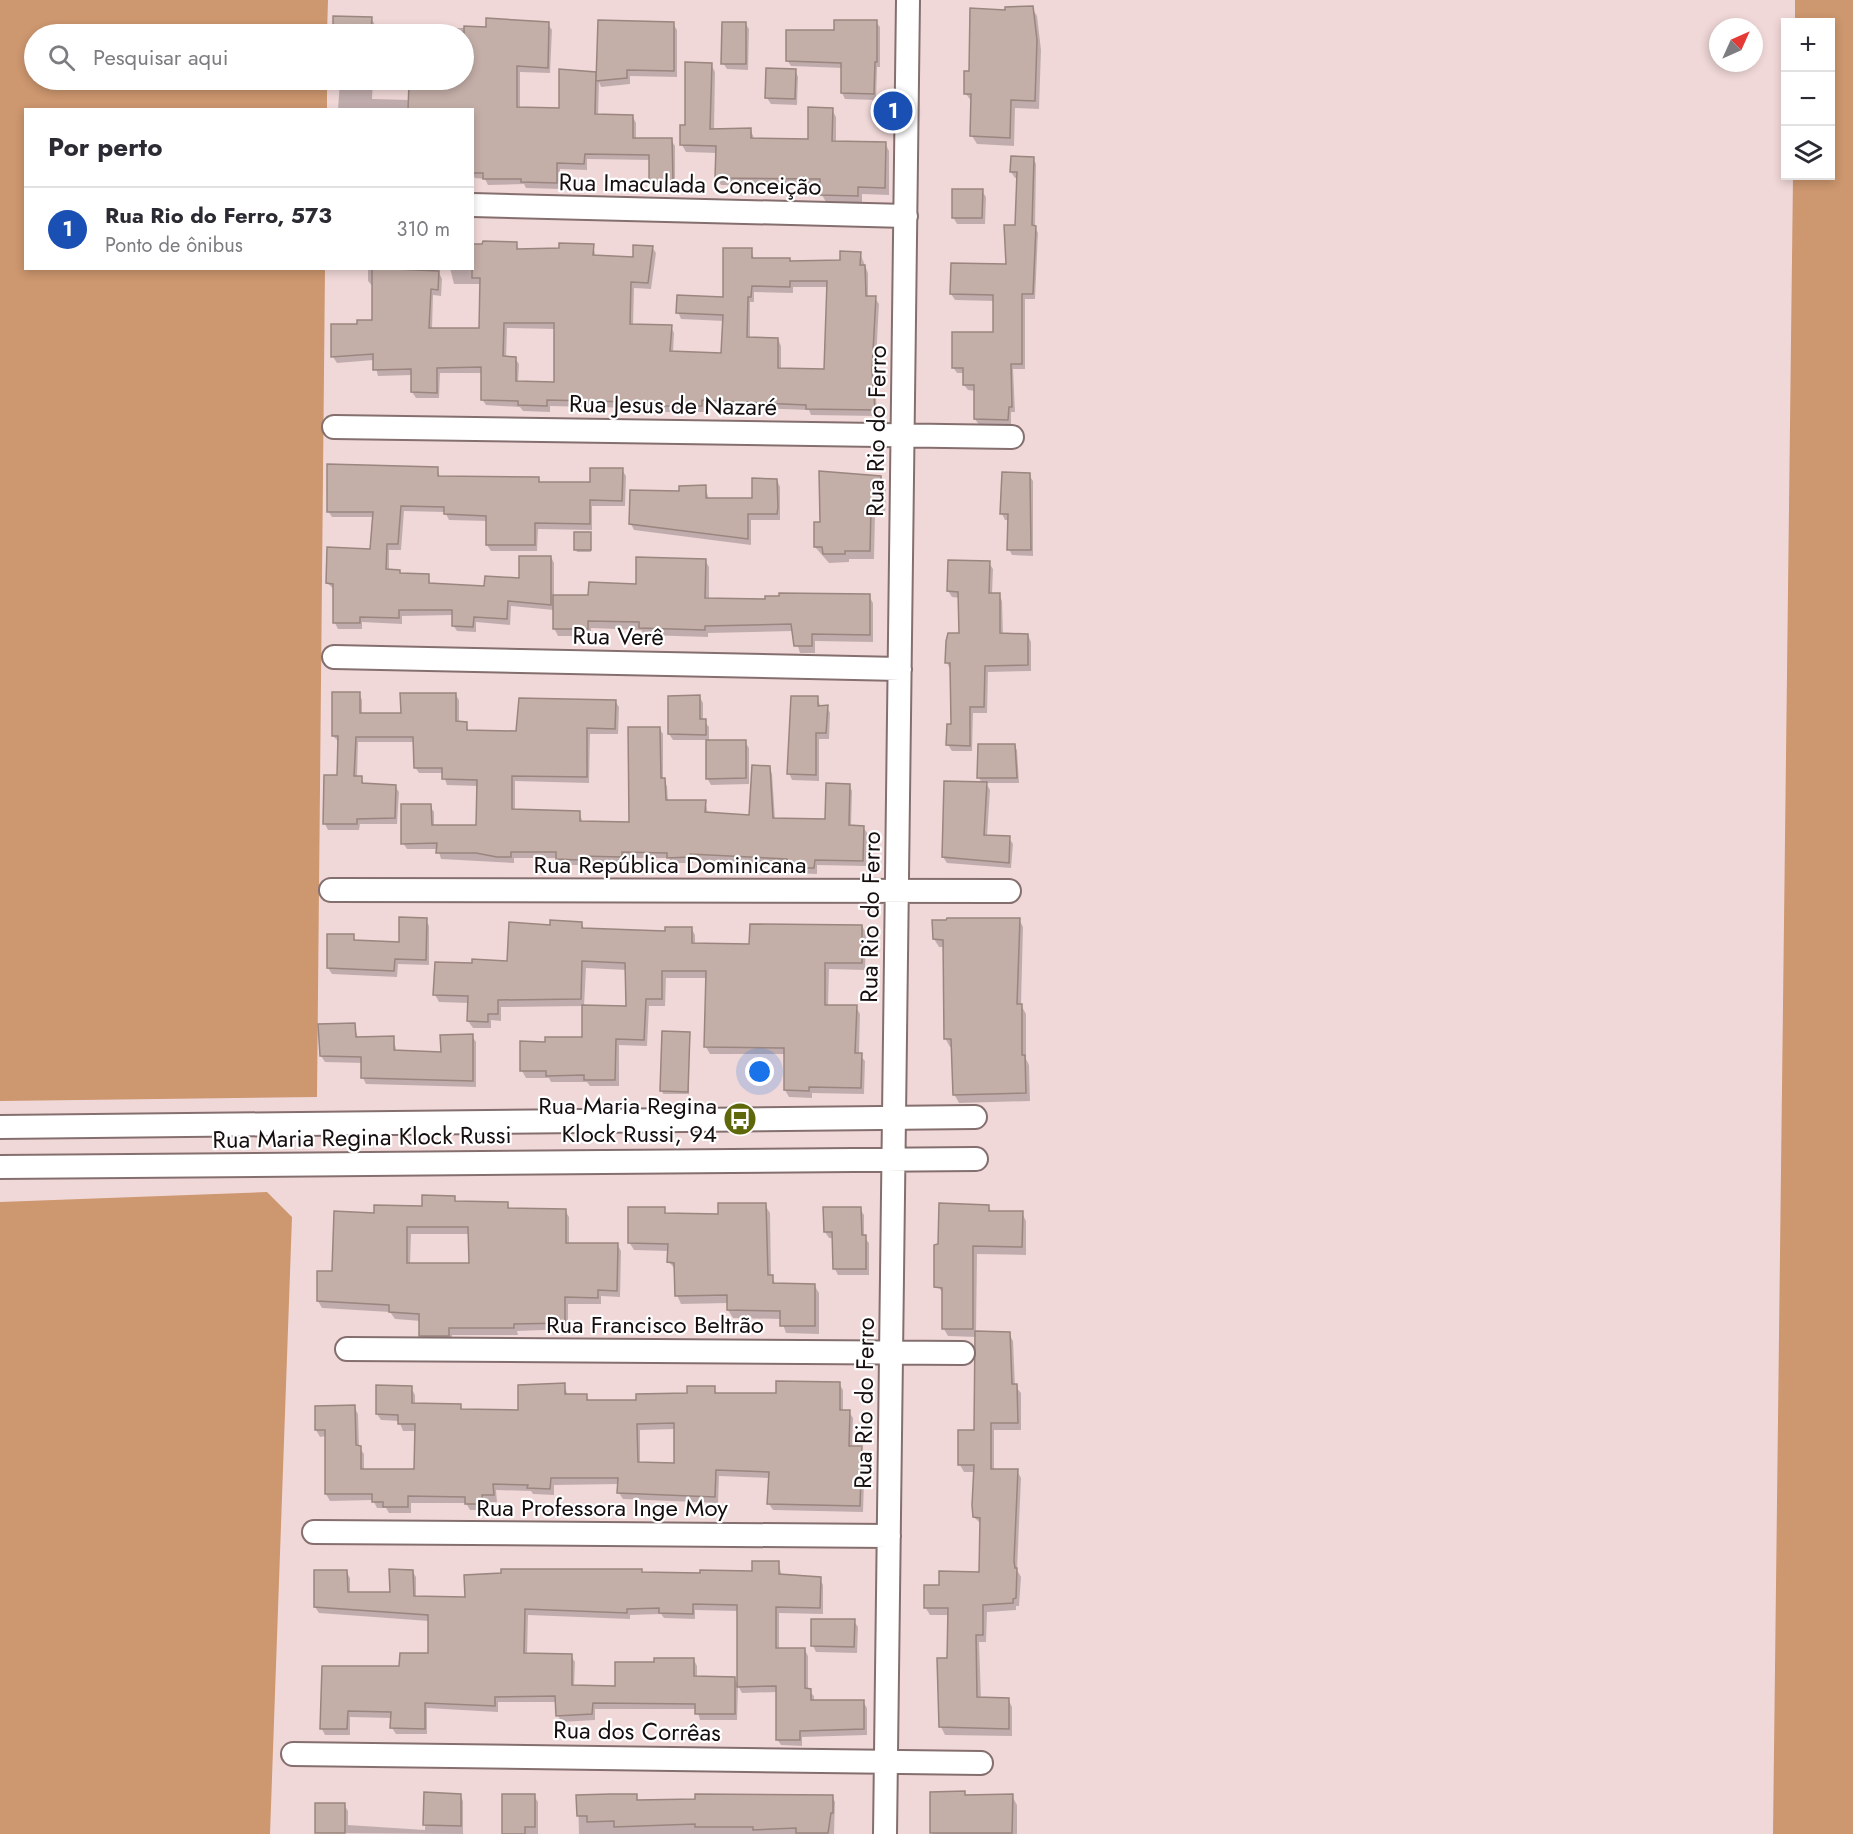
<!DOCTYPE html>
<html lang="pt">
<meta charset="utf-8">
<style>
:root{--surface:#fff;--page:#f2f2f3;--text:#2b2b33;--muted:#7c7c81;--line:#e1e1e2;--accent:#0f766e}
body{margin:0;font-family:Jost,sans-serif;background:var(--page);color:var(--text)}
.controls{position:absolute;right:18px;top:18px;display:grid;overflow:hidden;border-radius:0px;box-shadow:0 3px 9px #0003}
.controls button{width:54px;height:54px;display:grid;place-items:center;padding:0;border:0;border-bottom:2px solid var(--line);background:var(--surface);color:var(--text);font:30px sans-serif}
.compass{position:absolute;left:1709px;top:18px;width:54px;height:54px;border-radius:50%;background:var(--surface);box-shadow:0 3px 9px #0003;rotate:45deg}
.you{position:absolute;left:760px;top:1072px;width:21px;height:21px;margin:-15px;border:4px solid #fff;border-radius:50%;background:#1a73e8;box-shadow:0 0 0 9px #1a73e833}
.badge{display:grid;place-items:center;width:39px;height:39px;border-radius:50%;background:var(--accent);color:#fff;font-size:20px;font-weight:700}
.pin{position:absolute;translate:-50% -50%;border:3px solid #fff;box-shadow:0 2px 6px #0006}
.list{margin:0;padding:0;list-style:none}
h2{display:flex;justify-content:space-between;align-items:center;height:78px;margin:0;padding:0 24px;font-size:26px}
h2 small{font-size:20px;font-weight:400;color:var(--muted)}
.list li{display:grid;grid-template-columns:39px 1fr auto;gap:18px;align-items:center;box-sizing:border-box;height:84px;padding:0 24px;border-top:2px solid var(--line)}
.list b{display:block;font-size:22px;white-space:nowrap}
.list p{margin:0;font-size:20px;white-space:nowrap;color:var(--muted)}
.list em{font-size:20px;font-style:normal;color:var(--muted)}
.icon{flex:none;width:33px;height:33px;fill:none;stroke:currentColor;stroke-width:2;stroke-linecap:round;stroke-linejoin:round}
.map{position:relative;flex:none;width:1853px;height:1834px;overflow:hidden}
.search{position:absolute;background:var(--surface);box-shadow:0 3px 9px #0003;left:24px;top:24px;width:450px;height:66px;display:flex;align-items:center;gap:15px;box-sizing:border-box;padding:0 21px;border-radius:33px;color:var(--muted);font-size:22px}
.panel{position:absolute;background:var(--surface);box-shadow:0 3px 9px #0003;left:24px;top:108px;width:450px;height:162px;border-radius:0px}
.map>svg:first-child{display:block}
.forest{fill:#cd976f}
.shadow{fill:#0003;fill-rule:evenodd}
.building{fill:#c4aea8;stroke:#9a867f;stroke-width:1.5;fill-rule:evenodd}
.lines{fill:none;stroke-linecap:round;stroke-linejoin:round}
.minor-casing{stroke:#846f6e;stroke-width:26}
.minor{stroke:#fff;stroke-width:22}
.labels{text-anchor:middle;dominant-baseline:central;stroke-width:4.5;stroke-linejoin:round;paint-order:stroke}
.street-label{font-size:24px;fill:#160e0e;stroke:#fff}
.poi-label{font-size:24px;fill:#160e0e;stroke:#fff;text-anchor:end}
</style>
<div class="map">
<svg width="1853" height="1834" viewBox="0 0 1853 1834">
<rect width="100%" height="100%" fill="#f1d8d8"/>
<path class="forest" d="M0,0H328L327,34H34V80H327V109L26,110V268L325,269L317,1097L0,1101Z
M1795,0H1853V1834H1773L1793,176H1830V22H1795Z
M267,1192L292,1217L270,1834H0V1202Z"/>
<path class="shadow" d="M1032,8L1037,16L1041,50L1039,109L1015,108L1014,146L977,144L972,136V102L966,94L970,72L1007,12Z
M334,17L371,18L375,25L434,28H488L548,24L552,30L550,73L520,72V109H560L595,73L598,78L673,24L677,30V77L630,76V84L601,87L599,82L598,116L633,117L636,123V140H671L675,146V187H654L651,181V160L587,159V170L560,169V189L526,188L524,184L488,185L485,179L475,178L472,174V110H338L340,80H373L372,99L410,100V80H464V34H334Z
M876,22L880,27V67H877L876,100L845,99L842,93L843,68L791,66L787,60L835,32Z
M745,23L749,29L748,70L727,69L723,63Z
M711,64L715,72L714,130L750,129L755,140H809L832,110L836,117V143H885L889,151V195L862,194V204L826,202L822,195V187L721,185L717,178V153L686,152L682,145Z
M795,70L798,77L797,105L771,104L767,98Z
M1033,158L1036,164L1035,227L1038,233L1035,299H1025V369H1013L1015,412H1011V425H979L975,419V391L968,390L964,385L965,373H957L953,367L995,334V301L955,300L951,294L952,265L1008,266L1016,227L1018,178H1015L1011,172Z
M982,191L986,197L985,224H957L953,217Z
M516,244L519,250L593,246L596,257L635,258L652,247L656,253L651,289L634,288L633,326L671,327L674,333L673,353L722,355L724,321L681,319L678,312L724,298L751,250L754,259L789,260L791,263L841,262L860,253L868,273V298H875L879,304L875,377L877,416L811,415L809,410L705,406V412H637L635,408L550,406V412L523,411L520,407L486,405L482,399V373H440L439,398H416L412,392V375L378,376L374,360L337,363L333,357L359,326L373,321L374,288L368,281V268L439,273L442,279L441,296L433,295L432,329L480,330L481,284H454L450,268H472ZM793,287H828L825,370H781V346L778,339L750,338V302H754V292L793,293ZM507,328L556,329L555,384L518,383L519,364L515,358H506Z
M437,468L440,477L539,479L541,484H591L622,470L626,476L625,506H592V530L538,529L537,551H491L487,545L488,521L449,520L445,512L404,511L401,550H389V571L401,575H428L431,585L486,588L520,580L551,557L554,563V596L590,597L637,585L705,560L709,567V600L869,596L873,603V642L815,641V653H800L793,631L708,633V637L645,635L641,630L591,628V636H558L554,628V610L511,606L510,625L476,622V632L457,631L453,625V615L402,616V624L362,622V629H338L335,623L334,589L327,583L372,550L374,517H332L328,511Z
M1029,475L1033,481V556L1012,555L1009,549V520H1005L1002,514Z
M881,477L886,486L885,516H875L874,559H849V562L829,563L815,547V523H821Z
M777,480L780,487V520H751V545L634,530L631,524L680,493L705,487L709,499L754,500Z
M590,534L591,552H577L576,549Z
M989,563L993,569L992,595H999L1002,601L1003,635H1028L1031,642V671L988,672L987,713H973L972,751H952L948,745L953,726L950,669L947,663L961,634L960,598L952,597L948,591Z
M359,694L362,700V714H402L455,694L459,700V723H466L469,732H517L615,701L619,707L618,734H590L589,783L515,781V810L579,812L583,823H631L659,728L663,734V779L667,786L668,801H705L708,813L751,817L769,767L772,774L775,819L827,820L849,785L852,791L851,827H863L867,833L866,866L817,865V874L792,873L788,864L693,860V863H672L669,858H625V863L583,862V865H561L556,858H514V863L441,859L438,849H407L403,843L430,806L434,812V827L478,826V786L447,785L443,773H419L415,767V742H358L357,777H361L364,784L395,786L399,792L397,824H360L359,830H328L325,824L338,777L339,742L333,736Z
M699,696L703,703V720L709,727V741L745,742L749,748V784L711,785L707,778V740H673L669,734Z
M817,698L821,707H827L830,713L829,739H819V781L792,780L789,773Z
M1014,745L1017,750L1019,783H986L990,790L987,837L1009,838L1013,844L1011,868L947,863L943,857L982,783L979,778Z
M1019,919L1023,927L1021,1005L1026,1014V1059L1029,1065L1030,1101L959,1103L954,1094L953,1047H950L945,1038L944,947H939L934,939Z
M426,920L429,926V965L398,964L397,977L332,974L328,968L353,936L357,942L400,944Z
M581,923L585,930L666,932L691,928L695,935V944L751,945L862,926L866,933L865,970L829,969L828,1006L856,1007L860,1014L859,1054L865,1061L864,1094L812,1093V1098L789,1097L785,1090L786,1054H710L706,1047L707,978H666L665,1006H649L647,1046L619,1045V1086H590L587,1082H551L549,1078H526L522,1071V1043H547L583,1038L584,1006L501,1007V1021L491,1020V1028H473L468,1021L469,1003L439,1002L435,995L508,963L551,926ZM586,968L627,970V1007L584,1006Z
M320,1025H354L358,1038H393L397,1052L442,1054L472,1036L476,1042V1087L366,1084L363,1078V1063L325,1062L321,1056Z
M689,1033V1094H663L662,1091Z
M454,1198L457,1203L507,1204L511,1210H565L569,1217V1244H617L621,1251L620,1297L601,1296V1304H568V1329L517,1331L518,1335H452V1343H425L421,1336V1321L395,1319L390,1312L322,1308L318,1301L333,1273L375,1215L423,1208ZM411,1234H470V1265H410Z
M765,1205L770,1213L771,1276L776,1285H814L819,1293V1334L786,1333L781,1319L733,1318L728,1310V1303L681,1304L677,1295L676,1270L669,1262V1251L634,1250L629,1242L664,1209L667,1215L719,1216Z
M940,1205L988,1206L992,1213H1022L1026,1221V1255L977,1254L976,1333L1009,1334L1013,1341L1015,1386L1021,1393V1430H994V1470L1017,1471L1021,1478L1017,1570L1021,1577L1019,1606H1016V1610L987,1612L986,1642H979L981,1698L1008,1699L1012,1707V1736L945,1735L941,1727V1692L949,1659L950,1615H930L925,1607L941,1586L981,1574V1524L974,1517L975,1472H964L960,1465L975,1432L977,1337L948,1336L944,1329L943,1293L936,1284Z
M860,1209L864,1215V1237L869,1243V1275H838L835,1269L834,1238H829L825,1232Z
M547,1384H564L568,1396L586,1395L589,1401H638L688,1395L714,1388L718,1395H777L839,1384L843,1390V1411L849,1412L853,1418L852,1448H861L865,1454L863,1512L773,1510L769,1504L770,1478L719,1476L718,1503L623,1499L619,1493V1484L554,1485V1495L533,1494L531,1491L496,1490L497,1502H485V1510H470L466,1503H411V1513H389L386,1508H377L373,1500L330,1501L326,1494V1436L320,1437L316,1430L354,1407L358,1414L359,1447L364,1454V1470H416L417,1431H403L399,1421L381,1420L377,1414L411,1388L415,1395V1405L460,1406L463,1411L520,1412ZM676,1429L675,1464L640,1463V1430Z
M778,1562L782,1576L820,1579L823,1585V1614L779,1613V1650H805L808,1656V1690L814,1696V1702H863L867,1708V1735L802,1737V1746L781,1745L777,1739V1692L742,1693L738,1686L737,1720H700L697,1709H595V1720L561,1722L558,1715L557,1702H498V1712L427,1708V1734H396L392,1728V1718L350,1717V1735H325L322,1729L401,1668L430,1655L429,1621L319,1613L315,1607L346,1571L350,1578V1594L392,1593L412,1571L416,1577V1597L466,1598L641,1571L643,1573L702,1574L754,1572ZM695,1610L738,1611V1685L734,1678H697V1666L694,1660L655,1663L617,1688L574,1686L575,1662L571,1656L527,1655L528,1615L630,1619V1615L661,1614L664,1618L695,1619Z
M854,1621L858,1627L857,1653L816,1652L813,1646Z
M426,1794L460,1795L463,1801V1834L317,1833L344,1805L348,1811V1825L425,1830Z
M932,1794L1012,1796L1017,1805V1834H933Z
M534,1796L538,1802V1834H504Z
M636,1796L639,1802L832,1796L835,1802L834,1834H579L578,1797Z"/>
<path class="building" d="M1033,6L1037,40L1035,101L1011,100L1010,138L970,136L971,94H964V71H969L970,8L1005,10V7Z
M333,16L372,17L371,34H333Z
M486,18L549,22L548,68L517,66V107L559,108V69L596,72L595,114L633,115V138H672L673,181H649V155L585,154L584,164L557,163V183L521,182V179H483V173H472V110H408L409,83L446,84V80H464V26L486,27Z
M598,20L674,22V71L627,70V78L596,81Z
M834,20H877V62H875L874,94L841,93V63L786,61V30H834Z
M722,22H746V64H721Z
M685,62L712,63L710,129L751,128V138L808,139V107L833,108L832,141L886,142L885,188L858,187V196L820,195V179L715,178L716,146L680,145V125H685Z
M766,68L796,69L795,99L765,98Z
M1011,156L1034,157L1032,225L1036,226L1033,294H1022V364H1011L1012,407H1009L1008,420L974,419V385H963V368H952V332H993V295L950,294L951,263L1006,264L1004,225H1015L1017,172H1010Z
M952,189H983L982,218H952Z
M483,241L517,242V249L559,248V243L594,244L593,255L633,257V245L653,246L648,283L631,282L630,324L672,325L670,351L721,353L723,315L676,313L677,295L723,297V248H752V258H790V261L840,260V251L861,252L860,265H865L866,296H876L872,370L875,410L806,409V405L702,400V406H632V402L547,400V406L518,405V401L481,400V367L437,368V393L411,392V369L373,370V354L331,357V324H357V320H372V268L439,271L438,290L431,289L429,328H479L480,278H472V244H482ZM790,281H827L824,369L778,368V338L747,337L748,297H751L752,286L790,287ZM504,323H554V382L516,381V357L503,356Z
M327,464L438,467V476L539,477V482H590V468H623L622,501L590,500V524L535,523V545H486V516L444,514V507L401,506L398,544H387L386,569L400,570V573L429,574V583L484,586L485,576L519,578V556H551V605L508,601L507,619L474,617L473,627L452,626V610H399V618L360,617V623H333V584L326,583L327,547L370,549L373,512H327Z
M819,471L881,476V508H871L870,551H845V554H823L822,547H814V522H820Z
M1002,472L1030,473L1031,550H1007L1008,514H1000Z
M752,478L777,479L778,507L777,514H748V539L629,524L630,490L679,491V486L706,485V498H752Z
M574,532H591V550H574Z
M636,557L706,559L705,598L765,599V596H779V593L870,594V635L812,634V646H794L791,624L705,626V630L639,628V622L588,621V629H553V595H588L589,582L636,584Z
M948,560L990,561L989,593H1000V633L1028,634V665L985,666L984,707H970V746L946,745L947,724H951L950,663H945L946,641L948,633H959L958,592L947,591Z
M332,692H360V713H401L400,693H456V721L467,722V730L516,731L519,698L616,700L615,729L587,728V777L512,776V809L580,811V821L629,822L628,727H660L661,778H665L666,800H706L705,812L749,815L752,765L770,766L773,818L825,819L826,783L850,784L849,825L864,826L863,861L815,860L814,868H787V859L690,854V857L667,858V853L622,852V857L580,856V860L556,859V852H511V857H497L476,853H436L437,843L401,844V804H431L432,825H476L477,780L442,779V768H414L413,737H356L354,776H362V783L396,785L395,818L357,819V824H323L324,775H337L338,736H332Z
M700,695V719H706V735L668,734V696Z
M791,696H818V706L828,705L826,733H816V775L787,774Z
M706,740H746V778L706,779Z
M978,744H1015L1017,778H977Z
M944,781L987,782L984,835L1010,836L1009,863L942,857Z
M399,917L427,918L426,960L395,959L394,971L327,968V934H354V940L399,942Z
M947,918H1020L1017,1004H1022V1055H1025L1026,1093L953,1095L951,1039H944L943,940L933,939L932,920H946Z
M550,920L582,922V928L665,931V927H692V943L749,944L750,924L862,925V963H825V1005H857L855,1053H862L861,1088L809,1087V1091L784,1090V1048L704,1047L706,971H662V999H646L644,1040L616,1039L615,1080H584V1075L546,1076V1071H520V1041L545,1042V1037H582V1005L626,1006L625,963L582,961L581,999L498,1000V1014H488V1022L467,1021L468,996L433,995L435,962L472,963V959L507,961L509,922L550,925Z
M355,1023L356,1037L394,1036V1050L441,1052L440,1035L473,1034V1081L361,1078V1057L320,1056L318,1024Z
M662,1031L690,1032L688,1092L660,1091Z
M422,1195L455,1196V1201L508,1202V1208L566,1209V1243H618L617,1291L598,1290V1298L565,1297V1323L514,1324V1328H449V1336H419V1314L389,1312V1305L317,1301V1271H332L334,1211L374,1213V1205L422,1206ZM407,1227H468L469,1263H407Z
M718,1203H766L768,1275H773V1283L815,1284V1326H780V1311L727,1310V1295L675,1296L674,1263L667,1262L668,1244L628,1243V1207H665V1213L718,1214Z
M939,1203L989,1205V1211H1023L1022,1247L973,1246V1329H942V1288L934,1287V1245L938,1244Z
M823,1207H861L862,1235H866V1269H833L832,1232H824Z
M975,1331L1010,1332L1012,1384H1017L1018,1423H991V1469H1018L1014,1561L1015,1568H1017L1016,1598L1013,1599V1603L983,1605V1635H976L977,1697L1009,1698V1729L939,1727L937,1658H947L948,1608H924V1585H939V1571L979,1572L980,1518L973,1517L972,1505L974,1465H958V1430H974Z
M776,1381L840,1382V1410H850L849,1446H862L860,1506L767,1504L769,1472L716,1470L715,1497L617,1493L618,1478H551L550,1489L527,1488L528,1485L493,1484L494,1495H482L483,1504H465V1497L408,1496V1507H383V1502H372V1494H325V1430H315V1406L355,1405L356,1445L361,1446V1469H414L415,1424H398V1415L376,1414V1385L412,1386V1403L461,1404V1409L518,1410V1385L565,1383V1394H587V1400H636V1394L687,1393V1386H715V1393H776ZM674,1423V1463L638,1462L637,1424Z
M752,1561H779V1574L821,1577L820,1608L776,1607V1648H805V1688L811,1689V1700H864V1729L800,1731V1740H776V1686L737,1687V1605L693,1604V1614L659,1613V1608L627,1609V1613L525,1609L524,1653L572,1654V1685L615,1686V1662H654V1658H694V1676L735,1677V1714H695V1704L593,1703L592,1714L556,1716L555,1696L495,1697V1706L425,1703V1729L390,1728L391,1712L348,1711L347,1729H320L322,1666H399L400,1653H428V1615L314,1607V1570H347L348,1592H390L389,1569L413,1570L414,1596L465,1597L464,1575L501,1573V1569H642V1572L700,1573V1570L752,1571Z
M811,1619H855L854,1647L811,1646Z
M965,1791V1795L1013,1794L1012,1833H930V1792Z
M424,1792L461,1794V1826L423,1825Z
M502,1794H535V1827H525V1834H502Z
M610,1794H637V1800L695,1799V1794L833,1795V1813H831L828,1833H796V1828L753,1830V1827H695V1824L614,1827V1821L587,1822V1816H577L576,1795Z
M315,1803H345V1833H315Z"/>
<g class="lines">
<g class="minor-casing">
<path id="minor" d="M472,205L906,216
M334,427L1012,437
M334,657L900,669
M331,890L1009,891
M0,1127L975,1117
M0,1167L976,1159
M347,1349L963,1353
M314,1532L889,1536
M293,1754L981,1763
M885,1834L908,0"/>
</g>
<use href="#minor" class="minor"/>
</g>
<defs>
<g id="bus-disc" transform="scale(1.725)"><circle r="9.5" fill="#5e670a" stroke="#fff"/><path d="M-5-6H5V4H4V6H2V4H-2V6H-4V4H-5ZM-3.5-4V0h7V-4ZM-3.5 1.2v1.5H-2V1.2ZM2 1.2v1.5H3.5V1.2Z" fill="#fff"/></g>
</defs>
<g fill-rule="evenodd">
<use href="#bus-disc" x="740" y="1119"/>
</g>
<g class="labels">
<g class="street-label">
<text transform="translate(690 184) rotate(1)">Rua Imaculada Conceição</text>
<text transform="translate(673 405) rotate(1)">Rua Jesus de Nazaré</text>
<text transform="translate(876 431) rotate(-89)">Rua Rio do Ferro</text>
<text transform="translate(618 636) rotate(1)">Rua Verê</text>
<text x="670" y="864">Rua República Dominicana</text>
<text transform="translate(870 917) rotate(-89)">Rua Rio do Ferro</text>
<text transform="translate(362 1137) rotate(-1)">Rua Maria Regina Klock Russi</text>
<text x="655" y="1324">Rua Francisco Beltrão</text>
<text transform="translate(864 1403) rotate(-89)">Rua Rio do Ferro</text>
<text x="602" y="1507">Rua Professora Inge Moy</text>
<text transform="translate(637 1731) rotate(1)">Rua dos Corrêas</text>
</g>
<g class="poi-label">
<text x="717" y="1105">Rua Maria Regina<tspan x="717" dy="28">Klock Russi, 94</tspan></text>
</g>
</g>
</svg>
<div class="controls">
<button>+</button>
<button>−</button>
<button><svg class="icon" aria-label="layers" viewBox="0 0 24 24"><path d="M12 4l9 5-9 5-9-5zM3 14l9 5 9-5"/></svg></button>
</div>
<svg class="compass" viewBox="-18 -18 36 36"><path d="M0-13l5 13h-10z" fill="#e53935"/><path d="M0 13l5-13h-10z" fill="#7c7c81"/></svg>
<div class="you"></div>
<div class="pin badge" style="left:893px;top:111px;background:#1a4fb4">1</div>
<div class="search"><svg class="icon" aria-label="search" viewBox="0 0 24 24"><circle cx="10" cy="10" r="6"/><path d="M15 15l6 6"/></svg>Pesquisar aqui</div>
<section class="panel">
<h2>Por perto<small></small></h2>
<ul class="list">
<li><span class="badge" style="background:#1a4fb4">1</span><div><b>Rua Rio do Ferro, 573</b><p>Ponto de ônibus</p></div><em>310 m</em></li>
</ul>
</section>
</div>
